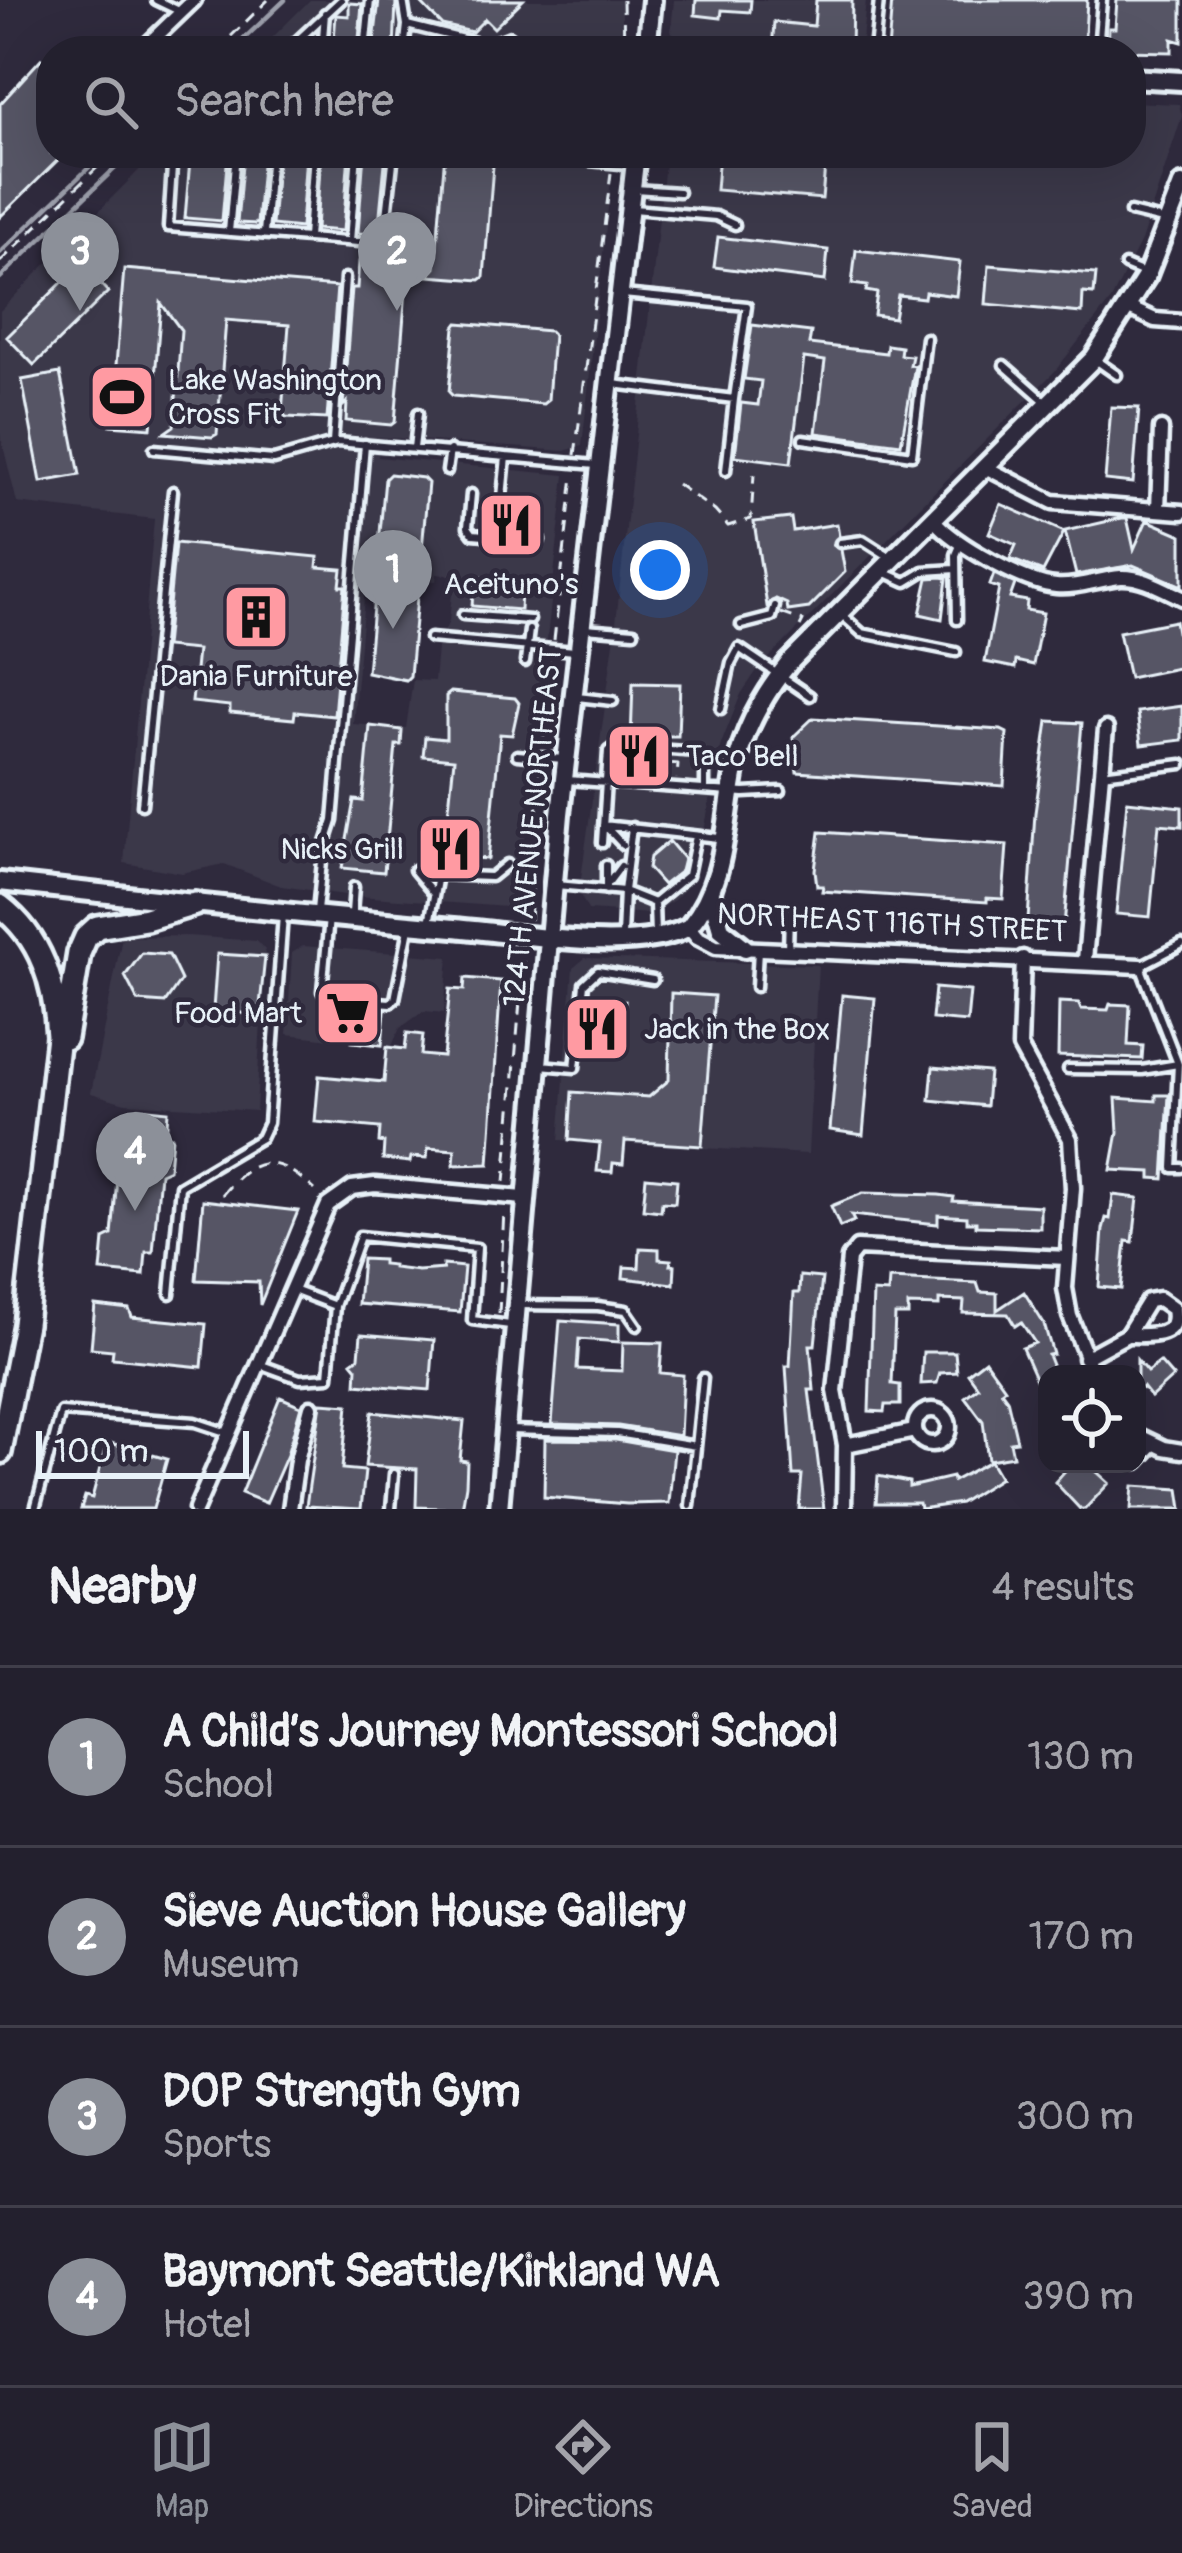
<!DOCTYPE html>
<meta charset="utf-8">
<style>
:root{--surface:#23202e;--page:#2b2836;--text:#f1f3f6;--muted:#a3a3aa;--line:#403e4a;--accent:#8c9099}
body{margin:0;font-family:Pangolin,sans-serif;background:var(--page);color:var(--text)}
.controls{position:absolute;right:36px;bottom:36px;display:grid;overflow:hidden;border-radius:24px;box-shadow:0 12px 48px #0002}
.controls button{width:108px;height:108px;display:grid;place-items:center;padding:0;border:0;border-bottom:3px solid var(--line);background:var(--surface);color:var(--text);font:60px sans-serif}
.scale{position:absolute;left:36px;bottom:30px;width:213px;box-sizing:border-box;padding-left:12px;border:6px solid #e8f1f8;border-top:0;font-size:33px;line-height:42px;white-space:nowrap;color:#e8f1f8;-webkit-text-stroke:9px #2f2a3d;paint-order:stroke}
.you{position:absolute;left:660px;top:570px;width:42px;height:42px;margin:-30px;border:9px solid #fff;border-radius:50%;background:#1a73e8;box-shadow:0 0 0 18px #1a73e833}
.badge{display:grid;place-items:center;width:78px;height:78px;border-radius:50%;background:var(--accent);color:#fff;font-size:39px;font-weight:700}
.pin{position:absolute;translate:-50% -99px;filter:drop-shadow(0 3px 6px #0008)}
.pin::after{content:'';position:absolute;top:63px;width:42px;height:36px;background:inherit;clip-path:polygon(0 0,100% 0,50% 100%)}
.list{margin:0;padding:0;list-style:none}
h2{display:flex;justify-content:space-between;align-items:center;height:156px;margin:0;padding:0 48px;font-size:51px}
h2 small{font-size:39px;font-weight:400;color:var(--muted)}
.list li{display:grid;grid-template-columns:78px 1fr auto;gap:36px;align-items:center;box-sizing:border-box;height:180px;padding:0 48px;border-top:3px solid var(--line)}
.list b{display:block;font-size:45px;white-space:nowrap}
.list p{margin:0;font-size:39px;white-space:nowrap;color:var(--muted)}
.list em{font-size:39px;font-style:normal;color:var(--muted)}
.icon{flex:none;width:66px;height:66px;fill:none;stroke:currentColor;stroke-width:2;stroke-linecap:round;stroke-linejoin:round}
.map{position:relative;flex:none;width:1182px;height:1509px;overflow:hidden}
.search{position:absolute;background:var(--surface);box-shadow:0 12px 48px #0002;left:36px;right:36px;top:36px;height:132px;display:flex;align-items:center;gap:30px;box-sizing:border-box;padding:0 42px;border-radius:48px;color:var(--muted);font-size:45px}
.sheet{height:876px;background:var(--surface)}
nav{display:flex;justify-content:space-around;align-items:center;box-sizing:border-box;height:168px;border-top:3px solid var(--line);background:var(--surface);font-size:33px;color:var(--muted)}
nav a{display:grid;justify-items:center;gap:6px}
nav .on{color:var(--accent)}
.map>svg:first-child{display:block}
.built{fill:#3b3749;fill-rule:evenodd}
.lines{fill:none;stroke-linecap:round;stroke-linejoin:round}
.stream{stroke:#9c9fab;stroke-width:4.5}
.building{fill:#575565;stroke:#e8f1f8;stroke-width:3}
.lane-casing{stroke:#e8f1f8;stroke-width:15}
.street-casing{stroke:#e8f1f8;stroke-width:21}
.secondary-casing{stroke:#e8f1f8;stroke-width:26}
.highway-casing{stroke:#e8f1f8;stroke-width:30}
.path{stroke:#e8f1f8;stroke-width:3;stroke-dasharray:12 9;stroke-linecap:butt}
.lane{stroke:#2f2a3d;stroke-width:6}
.street{stroke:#2f2a3d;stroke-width:12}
.secondary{stroke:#2f2a3d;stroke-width:16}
.highway{stroke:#2f2a3d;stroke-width:21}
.labels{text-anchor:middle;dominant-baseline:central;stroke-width:9;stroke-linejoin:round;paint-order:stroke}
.poi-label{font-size:30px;fill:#e8f1f8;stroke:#2f2a3d;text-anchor:start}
.street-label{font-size:30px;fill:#e8f1f8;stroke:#2f2a3d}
</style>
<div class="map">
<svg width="1182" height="1509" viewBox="0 0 1182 1509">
<rect width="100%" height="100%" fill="#2f2a3d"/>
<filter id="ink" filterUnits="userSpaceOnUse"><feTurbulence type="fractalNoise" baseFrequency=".00833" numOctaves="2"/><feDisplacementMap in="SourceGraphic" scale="24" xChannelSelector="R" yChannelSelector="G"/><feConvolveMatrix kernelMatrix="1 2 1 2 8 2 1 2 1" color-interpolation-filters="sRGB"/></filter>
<g filter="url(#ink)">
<path class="built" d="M310,0H622V51H259Z
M674,0H866L861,51H688L671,31Z
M1131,102L1179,104L1182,116L1141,241L1111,300L1055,371L758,669L741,694L721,744L700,852L687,887L674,900L650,914L588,910L579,893L614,641L666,153H1131Z
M156,153H614L582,446L564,451L379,437L378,457L565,475L519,893L506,907L345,895L281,886L224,864L182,873L124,863L154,519L17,503L0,433V311ZM437,574L454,576L449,621L437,648L434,681L413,680L406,728L353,724L366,576L436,581Z
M188,936L257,941L265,950L256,1111L125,1103L91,1093L122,937Z
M303,946L449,957L444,1013L424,1011L400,1028L392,1046L287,1034L292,953Z
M585,958L818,965L808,1154L559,1140L573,968Z"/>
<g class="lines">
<path class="stream" d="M211,51L214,48
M231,51L285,0
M0,253L104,153
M0,278L131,153"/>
</g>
<path class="building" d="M379,0L396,1L394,51H373Z
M418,0H523L494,28L485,19L472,32L442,25Z
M696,0H751L750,12L722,10L721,18L695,15Z
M816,0H852L851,51H772L774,22L814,26Z
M892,0H1087L1084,51H888Z
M1117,0H1182V42L1172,39V52L1121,51L1119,47L1108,46L1109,28H1115Z
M349,3L362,4L358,51H333L336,15L349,16Z
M41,59L51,69V153H65L0,217V104Z
M203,153H228L222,221L185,218L190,160L203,158Z
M243,153H263L257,224L237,223Z
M278,153H306L301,228L272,225Z
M321,153H349L343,231L316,229Z
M364,153H386L378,234L358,233Z
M445,153H494L484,277L480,280L428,276L435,268Z
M719,153L826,155L822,199L716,190Z
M718,237L828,250L825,281L714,267Z
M856,250L960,262L956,296L925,292L924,298L898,295L894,318L874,315L877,293L866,291L867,286L852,284Z
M359,262L408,266L395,422L391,425L346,421L347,402L343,406L352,288H357Z
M81,264L108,292L34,365L7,337Z
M989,265L1096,274L1094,294L1083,293L1082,313L986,304Z
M124,269L337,287L327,419L286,417L282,412L289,325L226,320L217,434L212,437L164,433L174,426L181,330L161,303L151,428L111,425Z
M458,323L549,331L553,335L548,400L543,404L453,396L449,392L455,327Z
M752,325L811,332L809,344L886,353L887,345L901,347L900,355L912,356L910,365L915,366L901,444L816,433L825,361L804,358L791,463L735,456L741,403L758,405L761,381L744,379Z
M60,373L80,475L41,482L22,380Z
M1111,407L1139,408L1133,483L1105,480Z
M390,474L423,478L428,483L420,571L412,579L418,586L410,676L406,680L367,672L385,479Z
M1001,504L1064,532L1043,572L1010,559L1016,545L989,533Z
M487,508L535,513L536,532L485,528Z
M791,518L793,531L837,524L839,536L833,545L841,550L845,572L809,608L788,611L787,604L776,599L767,606L754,522Z
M1122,518H1127L1134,549L1147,520L1182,535V586L1133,565L1076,575L1065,531Z
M175,543L318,557L317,567L342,569L340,586H345L334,716L295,712L294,719L230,713V706L192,702L197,650L165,647Z
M994,574L1015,584L1010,598L1027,601L1026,610L1043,613L1033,665L1016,661L1015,668L985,662L999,588L990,585Z
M474,577L493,578L492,588L521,591L520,610L472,606Z
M942,577L947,578L942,619L920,614L928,578Z
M1175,621L1178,637H1182V667L1129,678L1119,632Z
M633,683L680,684L678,736H661V742L631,740Z
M451,692L515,698L519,703L512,735L500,734L488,859L444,855L454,759L423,756L425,737L446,739V696Z
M1182,706V740L1141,745L1137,712Z
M813,718L1001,730L1007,733L1004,786L797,772L793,737Z
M1048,721L1082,723L1064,926L1031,923L1028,920L1035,813Z
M370,726L402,730L401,745H396L384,872L342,868L354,800L363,801Z
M1127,801L1182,807V826L1159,824L1150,917L1116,914Z
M820,832L1007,845L1003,899L987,898V902L822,891L823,886H817L815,870Z
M669,841L684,859L681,871L663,885L648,868L650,857Z
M142,953L169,955L181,980L165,1003L138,1001L125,976Z
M217,954L265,957L259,1015L232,1012V1018L221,1017V1011L213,1010Z
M465,978L501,981L489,1164L454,1165L455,1150L428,1148L427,1158L411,1157L410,1162L383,1159L384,1143L379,1142L380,1128L315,1122L319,1076L384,1082L387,1047L405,1049L407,1033L423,1035L421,1055L443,1057L450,989L464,990Z
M935,988L970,991L967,1022L932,1019Z
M671,993L714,996L702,1146L625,1141L623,1164L613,1163L612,1172L597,1171L600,1143L569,1140L572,1092L649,1097L669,1080Z
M842,995L875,998L863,1135L830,1130Z
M590,998L625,1001L624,1017L610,1016L608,1042L586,1040Z
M1059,1002L1079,1003L1081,1009L1108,1010L1110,1004L1130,1005L1128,1045L1143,1046L1142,1059L1058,1056Z
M341,1007L385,1011L382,1045L352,1042L353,1031L339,1030Z
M933,1067L989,1072L986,1106L930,1100Z
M1156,1095H1169L1164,1179L1151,1178V1172L1111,1170L1118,1132L1116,1098L1156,1101Z
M139,1108L168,1111L166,1137H172L169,1169L160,1173L153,1252H146L144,1275L101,1271L104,1239L112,1235L119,1156L128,1152L130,1134H136Z
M646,1177L677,1180L675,1203L662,1202L661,1211L643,1209Z
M863,1193L939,1195L954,1197L953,1201L1040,1206V1228L976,1226V1222H967V1217L938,1215V1224L851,1215L854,1221L840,1227L831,1206Z
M1113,1195L1138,1198L1133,1242L1126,1241L1121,1289L1099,1287L1103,1229L1106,1218L1110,1219Z
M203,1200L298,1211L260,1305L259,1282L196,1280Z
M640,1248L659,1249V1259L671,1260L670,1265H675L674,1284L623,1278L624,1267L639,1268Z
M362,1259L382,1260V1264L393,1265V1268L418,1271L443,1269V1265L464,1267L460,1312L358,1304Z
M800,1276L822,1278L815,1345H810L814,1390H809L824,1509H799L802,1475H793L786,1366H790L794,1293H799Z
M889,1279L977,1283L980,1292L997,1293V1310L1024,1292L1044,1324L1053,1354L1048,1355L1054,1370L1047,1373V1405L1022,1348L1035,1343L1021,1322L1015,1326L1008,1314L963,1313L964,1301L939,1300V1306L908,1305V1315H895L892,1384L900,1385V1405H885L884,1412L869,1411L873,1292L888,1293Z
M95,1305L129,1309L132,1317L206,1324L202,1367L112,1358L113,1350L91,1348Z
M560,1320L619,1324V1342L579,1339L577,1369L622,1371L623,1342L662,1343L660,1373L683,1375L680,1436L618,1426L552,1424Z
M361,1334L434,1340L430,1390L356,1384L357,1368L352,1362L359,1357Z
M923,1352H955L957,1372L940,1373L937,1383L921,1384Z
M985,1360L1005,1388L1001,1391L1007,1399L1017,1441L1010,1442L1013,1456L988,1460L983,1421L965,1397L978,1387L968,1373Z
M1137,1360L1147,1372L1160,1362L1173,1377L1151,1397L1143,1387L1137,1391Z
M280,1397L301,1406L287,1455L266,1503L241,1493Z
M321,1403L348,1405L342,1469L365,1471L361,1509L306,1506Z
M372,1412L464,1421L460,1460L467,1461L466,1485L462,1509L416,1507L417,1469L365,1466Z
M545,1439L616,1440L674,1450L669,1503L627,1504L544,1497Z
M107,1442L167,1459L153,1509H81L85,1496L92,1498Z
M990,1461L1000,1478L960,1503L920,1509L919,1503H876L878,1476L909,1482V1487L952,1477L953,1481Z
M1071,1464H1088L1109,1483L1085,1509H1080L1055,1482Z
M1133,1486L1179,1489L1182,1509H1131Z"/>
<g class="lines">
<g class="lane-casing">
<path id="lane" d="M156,0L181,12
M403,0L407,25L404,51
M407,25L487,45L510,36
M286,51L341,0
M322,51L325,13
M365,51L370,0
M874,51L879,0
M1098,51L1102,0
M186,153L172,167L168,227L384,244L394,153
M589,153V161L631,165
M635,189L679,192
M633,209L716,216L735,225
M1130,212L1167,221
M229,232L236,153
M264,233L271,153
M308,238L314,153
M350,241L357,153
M1125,265L1144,273
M1097,361L1117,375
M1004,365L1047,403
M613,384L734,399L747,306L623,294
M803,439L912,455L926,338
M333,443L345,278
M414,448L418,413
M154,449L274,460L337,442L596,465
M447,471L450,450
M726,471L734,399
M471,494L468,527L473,534L540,540
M502,497L506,457
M840,543L863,540L891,558
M886,573L906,582L924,571L956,569
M463,615L530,620
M843,616L862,633L956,652
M957,620L956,555L961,543
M741,625L772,617L775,606
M585,628L634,632
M430,638L575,651
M525,662L529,630
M577,697L613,701
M721,709L731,663L739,648L810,696
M517,755L563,759
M1102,774L1182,764
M567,780L744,793L781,791
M142,805L173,491
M603,825L719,838
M606,827L623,845
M632,827L624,891L654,903L655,936
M602,843L608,751L615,746L698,752L705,760V788
M414,870L434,894
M609,882L621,866
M556,885L624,891L622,936
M606,890V865
M654,903L688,875L696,836
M317,911L323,852L333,821L365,444
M352,913L354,887
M329,918L322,991L326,998L390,1003L395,999L409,928
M429,923L438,875L491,877L507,864
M1182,944L1140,966L1178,1064L1173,1168H1182
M788,950L789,912
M756,987L758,949
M540,1065L575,1068L584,984L598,971L653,980
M1068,1069L1142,1070L1178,1064
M293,1290L335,1306
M170,1294L180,1186L261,1138L268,1123L283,915
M519,1305L598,1306L626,1310L637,1326
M259,1364L300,1379L329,1377L335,1306L360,1236L477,1248L472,1320L510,1325
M509,1430L617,1433L696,1446
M690,1506L703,1378
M35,1509L61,1412L195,1422L228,1433
M391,1509L394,1474"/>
</g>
<g class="street-casing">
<path id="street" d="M141,51L194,0
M1129,308L1155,320L1182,322
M987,468L1053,502L1182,512
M1158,510L1161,429
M934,520C954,544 1024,583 1056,586C1077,588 1099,579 1121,577C1142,576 1163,589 1182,598
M689,927L697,937L716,947L1140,966
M1023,958L1020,1047L1070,1139L1073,1188L1065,1288L1070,1316L1093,1374
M1085,960L1106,729
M1085,1358L1127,1335L1148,1301L1159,1299L1173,1309C1179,1339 1149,1335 1127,1335
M915 1427a17 17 0 1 1 34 0a17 17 0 1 1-34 0Z
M1137,1435L1164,1448L1182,1451
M845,1445L915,1431
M1137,1461L1153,1444
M196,1509L328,1205L352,1188L375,1185L524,1198
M290,1509L297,1460L311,1407
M844,1509L845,1445L835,1391L849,1258L857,1248L1067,1258"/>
</g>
<g class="secondary-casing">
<path id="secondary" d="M647,51L652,0
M1131,78L1182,81
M0,882C151,899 302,915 454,928C516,933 635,956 689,927C727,881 724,826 735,770C744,729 763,695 789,663L1094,358L1147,275L1182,185
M711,894L721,929L745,948
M499,1509L560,814L636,153"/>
</g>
<g class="highway-casing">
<path id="highway" d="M0,906C42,938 55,984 58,1036L25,1324L0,1452
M65,1038L79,953L86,937L97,927L146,919L195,904"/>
</g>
<path class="path" d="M623,0L624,51
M216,51L268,0
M0,262L112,153
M575,455L611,173
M677,484L715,511L728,526L751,519L754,474
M781,613L803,621L800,627
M554,640L573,476
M543,747L552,661
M616,770L640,768
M639,771L667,772V763L678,764L677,779
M530,920L540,768
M505,1182L524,953
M222,1195C256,1154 275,1154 315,1190
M499,1314L504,1210"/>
<use href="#lane" class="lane"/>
<use href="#street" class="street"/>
<use href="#secondary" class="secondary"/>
<use href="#highway" class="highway"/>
</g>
</g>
<defs>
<g id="stadium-square" transform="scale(3.45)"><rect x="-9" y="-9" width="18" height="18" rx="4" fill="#ff9aa2" stroke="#2f2a3d"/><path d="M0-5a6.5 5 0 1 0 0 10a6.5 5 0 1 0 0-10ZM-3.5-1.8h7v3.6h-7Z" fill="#111"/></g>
<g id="restaurant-square" transform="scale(3.45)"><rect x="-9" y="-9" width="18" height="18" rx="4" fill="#ff9aa2" stroke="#2f2a3d"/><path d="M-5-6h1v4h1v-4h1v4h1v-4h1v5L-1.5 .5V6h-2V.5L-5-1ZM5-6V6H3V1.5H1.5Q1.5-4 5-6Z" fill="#111"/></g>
<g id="building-square" transform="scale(3.45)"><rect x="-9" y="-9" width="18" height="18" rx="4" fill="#ff9aa2" stroke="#2f2a3d"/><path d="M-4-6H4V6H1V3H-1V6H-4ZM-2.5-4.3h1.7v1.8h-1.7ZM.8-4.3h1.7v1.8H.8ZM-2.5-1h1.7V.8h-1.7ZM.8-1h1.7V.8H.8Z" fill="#111"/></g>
<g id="supermarket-square" transform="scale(3.45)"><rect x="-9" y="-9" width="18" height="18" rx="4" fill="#ff9aa2" stroke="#2f2a3d"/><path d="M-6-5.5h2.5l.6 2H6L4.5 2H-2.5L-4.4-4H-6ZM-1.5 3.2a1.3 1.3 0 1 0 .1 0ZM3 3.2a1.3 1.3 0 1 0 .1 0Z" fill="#111"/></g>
</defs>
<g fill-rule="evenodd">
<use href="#stadium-square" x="122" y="397"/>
<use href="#restaurant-square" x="511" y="525"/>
<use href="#building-square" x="256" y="617"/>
<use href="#restaurant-square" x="639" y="756"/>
<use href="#restaurant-square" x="450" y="849"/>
<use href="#supermarket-square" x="348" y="1013"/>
<use href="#restaurant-square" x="597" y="1029"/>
</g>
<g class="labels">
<g class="poi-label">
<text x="168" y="380">Lake Washington<tspan x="168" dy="34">Cross Fit</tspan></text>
<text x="511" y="584" text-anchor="middle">Aceituno's</text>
<text x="256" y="676" text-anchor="middle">Dania Furniture</text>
<text x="686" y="756">Taco Bell</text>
<text x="404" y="849" text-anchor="end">Nicks Grill</text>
<text x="302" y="1013" text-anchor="end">Food Mart</text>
<text x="644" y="1029">Jack in the Box</text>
</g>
<g class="street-label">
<text transform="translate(533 827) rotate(-84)">124TH AVENUE NORTHEAST</text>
<text transform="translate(892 923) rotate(3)">NORTHEAST 116TH STREET</text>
</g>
</g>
</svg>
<div class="controls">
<button><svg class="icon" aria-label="locate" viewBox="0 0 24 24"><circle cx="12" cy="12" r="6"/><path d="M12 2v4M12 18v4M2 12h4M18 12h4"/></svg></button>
</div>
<div class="scale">100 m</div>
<div class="you"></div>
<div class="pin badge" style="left:393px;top:629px">1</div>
<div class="pin badge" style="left:397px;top:311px">2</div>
<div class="pin badge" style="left:80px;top:311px">3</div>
<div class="pin badge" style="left:135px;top:1211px">4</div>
<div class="search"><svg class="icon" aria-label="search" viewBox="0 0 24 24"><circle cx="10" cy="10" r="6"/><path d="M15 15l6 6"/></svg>Search here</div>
</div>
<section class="sheet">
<h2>Nearby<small>4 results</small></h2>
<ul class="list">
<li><span class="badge">1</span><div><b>A Child’s Journey Montessori School</b><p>School</p></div><em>130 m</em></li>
<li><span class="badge">2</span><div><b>Sieve Auction House Gallery</b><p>Museum</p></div><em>170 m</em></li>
<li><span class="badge">3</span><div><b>DOP Strength Gym</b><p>Sports</p></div><em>300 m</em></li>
<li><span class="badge">4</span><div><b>Baymont Seattle/Kirkland WA</b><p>Hotel</p></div><em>390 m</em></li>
</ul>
</section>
<nav>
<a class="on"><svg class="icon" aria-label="map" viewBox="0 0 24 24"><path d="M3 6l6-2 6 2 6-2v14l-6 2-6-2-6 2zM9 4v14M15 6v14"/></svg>Map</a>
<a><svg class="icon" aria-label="directions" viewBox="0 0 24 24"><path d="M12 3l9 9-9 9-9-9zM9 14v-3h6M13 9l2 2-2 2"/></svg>Directions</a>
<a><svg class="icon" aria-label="saved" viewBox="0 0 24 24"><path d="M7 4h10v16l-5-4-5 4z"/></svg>Saved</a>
</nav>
